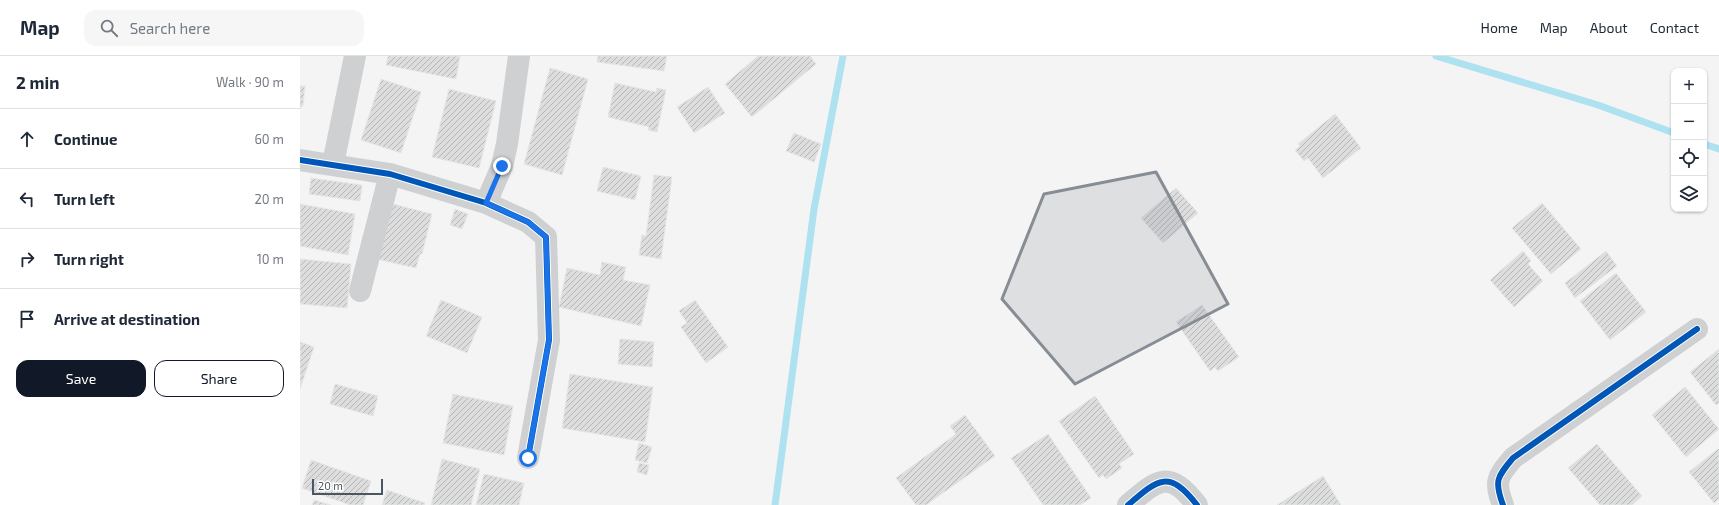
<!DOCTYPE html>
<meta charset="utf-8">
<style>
:root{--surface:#fff;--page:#f6f6f7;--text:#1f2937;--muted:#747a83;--line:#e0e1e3;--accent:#111827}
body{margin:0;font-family:"Exo 2",sans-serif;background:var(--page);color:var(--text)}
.controls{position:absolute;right:12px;top:12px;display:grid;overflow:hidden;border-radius:8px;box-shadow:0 1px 3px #0004}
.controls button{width:36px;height:36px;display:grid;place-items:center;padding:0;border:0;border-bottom:1px solid var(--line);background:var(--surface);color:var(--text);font:20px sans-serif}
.scale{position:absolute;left:12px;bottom:10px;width:71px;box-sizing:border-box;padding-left:4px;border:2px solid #4a5661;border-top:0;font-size:11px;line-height:14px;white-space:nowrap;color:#4a5661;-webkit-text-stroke:3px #fff;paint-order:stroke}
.stop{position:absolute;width:12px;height:12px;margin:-9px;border:3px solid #1a73e8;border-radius:50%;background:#fff}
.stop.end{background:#1a73e8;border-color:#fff;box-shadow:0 1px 4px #0008}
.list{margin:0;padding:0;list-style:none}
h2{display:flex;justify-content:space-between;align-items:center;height:52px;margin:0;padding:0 16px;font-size:17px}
h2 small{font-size:13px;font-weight:400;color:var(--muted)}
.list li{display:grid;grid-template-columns:26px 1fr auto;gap:12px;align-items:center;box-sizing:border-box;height:60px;padding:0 16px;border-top:1px solid var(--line)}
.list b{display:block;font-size:15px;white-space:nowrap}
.list em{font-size:13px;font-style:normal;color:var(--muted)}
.actions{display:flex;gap:8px;padding:12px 16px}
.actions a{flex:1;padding:9px 0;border:1px solid var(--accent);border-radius:12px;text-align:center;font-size:14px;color:var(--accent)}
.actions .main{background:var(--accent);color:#fff}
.icon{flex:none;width:22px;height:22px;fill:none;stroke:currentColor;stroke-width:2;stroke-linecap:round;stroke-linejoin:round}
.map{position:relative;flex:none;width:1419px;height:449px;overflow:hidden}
header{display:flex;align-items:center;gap:24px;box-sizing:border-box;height:56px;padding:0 20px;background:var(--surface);border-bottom:1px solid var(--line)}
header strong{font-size:19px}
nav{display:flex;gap:22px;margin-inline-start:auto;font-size:14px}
.search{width:280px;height:36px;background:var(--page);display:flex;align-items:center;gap:10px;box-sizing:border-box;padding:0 14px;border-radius:12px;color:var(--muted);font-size:15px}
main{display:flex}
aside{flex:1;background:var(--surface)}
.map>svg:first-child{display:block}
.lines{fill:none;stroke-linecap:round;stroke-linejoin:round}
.stream{stroke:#aee2f0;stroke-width:7}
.building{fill:url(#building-hatch);stroke:#e5e6e7}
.street{stroke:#ced0d2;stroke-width:22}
.cycleway-casing{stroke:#fff;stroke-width:8}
.cycleway{stroke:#0057b8;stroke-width:6}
.route{stroke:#1a73e8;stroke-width:5}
.marked{fill:#868d94;fill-opacity:0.2;stroke:#868d94;stroke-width:3;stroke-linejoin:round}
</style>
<header>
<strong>Map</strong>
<div class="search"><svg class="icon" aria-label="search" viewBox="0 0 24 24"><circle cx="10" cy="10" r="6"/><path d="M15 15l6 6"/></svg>Search here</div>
<nav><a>Home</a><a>Map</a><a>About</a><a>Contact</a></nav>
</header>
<main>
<aside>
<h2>2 min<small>Walk · 90 m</small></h2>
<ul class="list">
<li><svg class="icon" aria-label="ahead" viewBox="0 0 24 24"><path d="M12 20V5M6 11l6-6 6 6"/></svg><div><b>Continue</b></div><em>60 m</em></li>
<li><svg class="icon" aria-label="left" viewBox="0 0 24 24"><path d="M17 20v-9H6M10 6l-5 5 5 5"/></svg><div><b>Turn left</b></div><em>20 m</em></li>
<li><svg class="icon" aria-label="right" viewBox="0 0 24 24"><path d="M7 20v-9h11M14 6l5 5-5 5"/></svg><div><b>Turn right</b></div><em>10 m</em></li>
<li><svg class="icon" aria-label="arrive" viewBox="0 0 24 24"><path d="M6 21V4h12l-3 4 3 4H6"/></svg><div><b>Arrive at destination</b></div></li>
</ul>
<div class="actions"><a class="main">Save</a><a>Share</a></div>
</aside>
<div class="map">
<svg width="1419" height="449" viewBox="0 0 1419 449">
<defs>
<pattern id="building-hatch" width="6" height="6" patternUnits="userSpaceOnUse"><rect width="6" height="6" fill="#ddddde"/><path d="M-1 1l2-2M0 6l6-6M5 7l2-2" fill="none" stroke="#b5b6b7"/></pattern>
</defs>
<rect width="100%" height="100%" fill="#f4f4f4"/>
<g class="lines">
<path class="stream" d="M1136,0L1298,49L1374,77
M1404,88L1419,93
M475,449L514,153L543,0"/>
</g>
<path class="building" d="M88,0H160L156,23L86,9Z
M298,0H367L364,15L297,6Z
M458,0H510L516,8L452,61L425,28Z
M250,12L288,23L262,119L224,108Z
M81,23L121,36L101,97L61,84Z
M315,27L356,36L357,32L366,34L357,76L348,74L349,71L308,61Z
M0,30H5L3,49L0,53Z
M408,31L425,57L394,77L377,51Z
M149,33L196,45L179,112L132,101Z
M1035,58L1061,92L1023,122L1008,102L1004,105L995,94L1000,90L998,88Z
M494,77L521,88L514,106L486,95Z
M303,111L341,120L335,144L297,135Z
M354,119L372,121L361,203L339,199L342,179L346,180Z
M11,122L62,129L60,145L9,138Z
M876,132L898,157L863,187L841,162Z
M1242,147L1281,193L1251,218L1212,172Z
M0,148L55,158L48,199L0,190Z
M93,148L132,158L122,198H120L116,212L76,203Z
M155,153L168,158L162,173L150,169Z
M1223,195L1231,205L1228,208L1243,225L1214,251L1190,224Z
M1306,195L1317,210L1275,242L1265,227Z
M0,203L51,208L47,252L0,248Z
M302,206L326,211L323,224L350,229L341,270L259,251L267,212L300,219Z
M1316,217L1346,256L1310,284L1280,245Z
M141,244L182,261L167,297L126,280Z
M395,244L428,291L406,307L381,271L387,267L379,255Z
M902,249L939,301L918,315L915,311L910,315L876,266Z
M320,283L354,286L352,311L318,308Z
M0,286L14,291L0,333Z
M1419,293V347L1416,349L1390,316Z
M270,318L353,331L345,386L262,372Z
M35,328L78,340L73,360L30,348Z
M1385,331L1419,373L1386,401L1352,359Z
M153,338L213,350L204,399L143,387Z
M795,340L834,398L819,408L822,412L806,423L803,419L799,422L759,365Z
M665,359L695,400L626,449H616L596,422L656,378L650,370Z
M748,378L791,442L780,449H743L711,402Z
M339,387L352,391L347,407L335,404Z
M1297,388L1342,440L1332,449H1300L1268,412Z
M1419,392V443L1414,447L1389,416Z
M142,403L180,413L171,449H131Z
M11,404L71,425L63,449H50L2,432Z
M339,407L349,409L347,419L337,416Z
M184,418L224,427L219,449H176Z
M1023,420L1041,449H977Z
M87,434L125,447L124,449H82Z
M14,444L31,449H12Z"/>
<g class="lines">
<path class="street" d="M0,104L90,118L186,147L228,166L246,181L249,284L228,402
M33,108L55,0
M186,147L202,110L207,88L219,0
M60,235L90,118
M828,449C858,423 869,413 897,449
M1203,449C1194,425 1197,421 1213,402L1397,273"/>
<g class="cycleway-casing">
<path id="cycleway" d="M0,104L90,118L186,147L228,166L246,181L249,284L228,402
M828,449C858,423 869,413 897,449
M1203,449C1194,425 1197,421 1213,402L1397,273"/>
</g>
<use href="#cycleway" class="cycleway"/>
</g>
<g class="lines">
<path class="route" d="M202,110L186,147L228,166L246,181L249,284L228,402"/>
</g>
<path class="marked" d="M856,116L928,248L775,328L702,243L744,138Z"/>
</svg>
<div class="controls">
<button>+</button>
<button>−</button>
<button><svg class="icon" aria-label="locate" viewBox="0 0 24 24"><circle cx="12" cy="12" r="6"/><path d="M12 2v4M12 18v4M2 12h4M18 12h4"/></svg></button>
<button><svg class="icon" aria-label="layers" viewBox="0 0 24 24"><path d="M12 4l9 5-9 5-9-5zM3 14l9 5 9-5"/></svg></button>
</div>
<div class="scale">20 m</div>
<div class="stop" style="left:228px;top:402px"></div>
<div class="stop end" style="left:202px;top:110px"></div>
</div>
</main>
